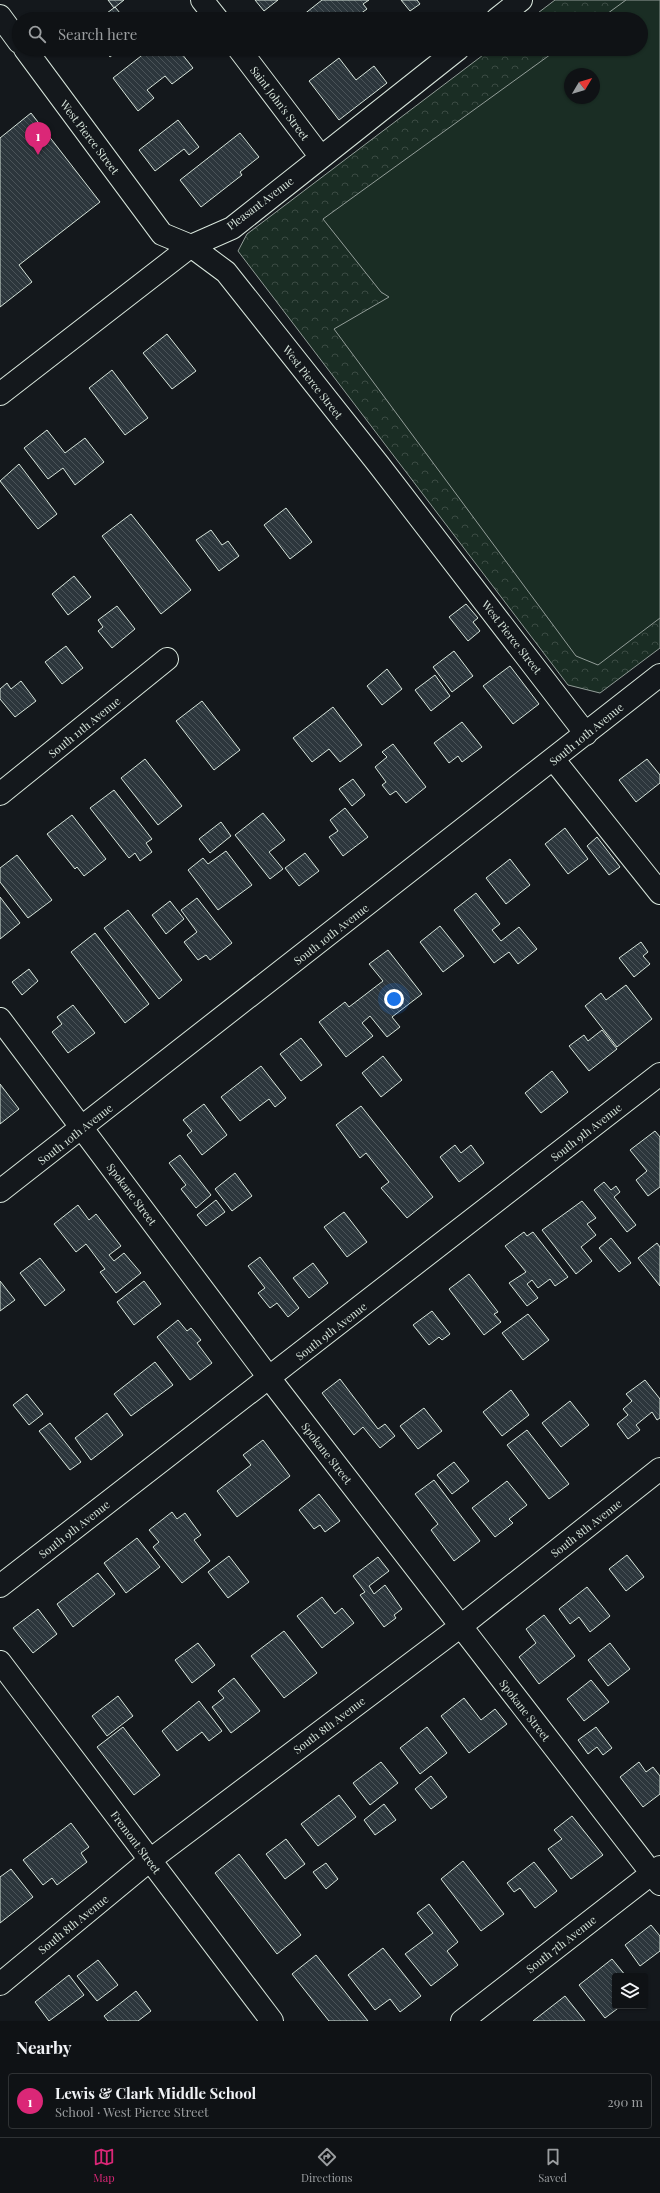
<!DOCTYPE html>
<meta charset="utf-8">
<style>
:root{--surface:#0f1215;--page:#1d2022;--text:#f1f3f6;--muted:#9b9ea0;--line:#2f3234;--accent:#db2777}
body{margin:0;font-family:"Playfair Display",serif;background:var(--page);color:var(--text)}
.controls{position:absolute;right:12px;bottom:12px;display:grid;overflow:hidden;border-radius:4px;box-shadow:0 1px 3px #0004}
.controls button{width:36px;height:36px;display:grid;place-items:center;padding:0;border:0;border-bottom:1px solid var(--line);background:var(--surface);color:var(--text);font:20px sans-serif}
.compass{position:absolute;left:564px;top:68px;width:36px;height:36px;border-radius:50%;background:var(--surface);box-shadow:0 1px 3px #0004;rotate:52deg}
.you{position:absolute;left:394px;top:999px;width:14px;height:14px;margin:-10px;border:3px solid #fff;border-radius:50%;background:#1a73e8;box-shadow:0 0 0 6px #1a73e833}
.badge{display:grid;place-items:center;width:26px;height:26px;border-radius:50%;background:var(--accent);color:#fff;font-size:13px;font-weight:700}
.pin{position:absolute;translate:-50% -33px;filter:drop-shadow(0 1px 2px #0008)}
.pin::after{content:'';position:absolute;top:21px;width:14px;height:12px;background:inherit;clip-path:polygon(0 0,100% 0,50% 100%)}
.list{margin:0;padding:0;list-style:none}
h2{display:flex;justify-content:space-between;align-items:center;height:52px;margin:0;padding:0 16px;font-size:17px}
h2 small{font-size:13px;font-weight:400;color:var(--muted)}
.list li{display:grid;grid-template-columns:26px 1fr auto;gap:12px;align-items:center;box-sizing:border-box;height:56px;margin:0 8px 8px;padding:0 8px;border:1px solid var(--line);border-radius:4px}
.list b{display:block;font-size:15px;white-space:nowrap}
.list p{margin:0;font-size:13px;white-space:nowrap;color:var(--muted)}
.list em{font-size:13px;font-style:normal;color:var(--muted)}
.icon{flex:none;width:22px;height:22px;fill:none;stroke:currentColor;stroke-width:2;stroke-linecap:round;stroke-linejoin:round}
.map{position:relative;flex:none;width:660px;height:2021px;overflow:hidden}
.search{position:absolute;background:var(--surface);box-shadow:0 1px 3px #0004;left:12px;right:12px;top:12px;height:44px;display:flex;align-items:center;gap:10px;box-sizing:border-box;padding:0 14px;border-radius:22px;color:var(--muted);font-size:15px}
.sheet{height:116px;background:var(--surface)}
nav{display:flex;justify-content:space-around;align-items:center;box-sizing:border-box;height:56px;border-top:1px solid var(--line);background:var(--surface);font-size:11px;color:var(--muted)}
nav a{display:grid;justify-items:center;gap:2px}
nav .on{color:var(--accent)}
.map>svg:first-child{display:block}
.park{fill:url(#park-crowns);stroke:#939e99;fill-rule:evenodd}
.pitch{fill:#1a2d24;stroke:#939e99;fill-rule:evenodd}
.building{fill:url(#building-back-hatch);stroke:#d8e6dc}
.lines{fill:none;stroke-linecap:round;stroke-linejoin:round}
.minor-casing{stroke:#d8e6dc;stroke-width:24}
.minor{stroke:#14181c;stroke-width:22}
.labels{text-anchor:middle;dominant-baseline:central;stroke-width:3;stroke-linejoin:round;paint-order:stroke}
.street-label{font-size:11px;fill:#d8e6dc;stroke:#14181c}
</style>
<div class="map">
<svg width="660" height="2021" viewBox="0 0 660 2021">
<defs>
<pattern id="park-crowns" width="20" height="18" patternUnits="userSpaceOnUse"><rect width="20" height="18" fill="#1a2d24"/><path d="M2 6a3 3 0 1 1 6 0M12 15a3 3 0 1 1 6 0" fill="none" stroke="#3b4b43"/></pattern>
<pattern id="building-back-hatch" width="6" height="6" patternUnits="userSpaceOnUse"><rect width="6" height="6" fill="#2c363c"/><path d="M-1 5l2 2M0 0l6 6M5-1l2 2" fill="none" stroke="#4a5358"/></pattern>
</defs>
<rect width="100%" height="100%" fill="#14181c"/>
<path class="park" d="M555,0H660V648L600,693L568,685L238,251L247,234L491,49H641V19H530ZM570,74H594V98H570Z"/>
<path class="pitch" d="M626,0H660V618L598,665L576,656L334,329L389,297L381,292L323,219L558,49H641V19H600ZM570,74H594V98H570Z"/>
<path class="building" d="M108,0H124L114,8Z
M255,0H278L264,11Z
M322,0H369L363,4L367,9L356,17L353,12L344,19H298Z
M401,0H417L420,4L410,11Z
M115,7L125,19H99Z
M103,49H120L110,57Z
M150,49H178L193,68L172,84L165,76L147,90L154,98L138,111L113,78Z
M339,58L356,80L374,66L387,83L339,120L309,81Z
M31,113L100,202L19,265L32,282L0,307V138Z
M178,120L199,147L189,155L184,149L155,171L139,150Z
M240,133L259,157L240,172L242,175L201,207L180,180Z
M167,334L196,371L172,389L143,353Z
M112,370L148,418L125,435L89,388Z
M47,430L65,453L85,438L104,462L75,485L63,468L48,479L24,448Z
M19,464L57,514L38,529L0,481Z
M286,508L312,542L290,559L264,525Z
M131,514L191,590L161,614L102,536Z
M211,530L222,545L228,541L239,556L219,571L196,540Z
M74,576L91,597L68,615L52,594Z
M466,604L478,618L473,622L480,631L468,641L449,617Z
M117,606L135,629L112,648L98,631L103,627L98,620Z
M66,646L83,668L62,684L45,662Z
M454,651L473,676L452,692L433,667Z
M510,666L539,704L513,724L483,686Z
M387,669L402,689L382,705L367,686Z
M435,675L450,696L431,711L415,690Z
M21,681L36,701L15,717L0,699V689L7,683L11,689Z
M202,701L240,750L214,770L176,721Z
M333,707L362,745L340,762L329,749L312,762L293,738Z
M462,722L482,747L462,762L458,756L449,763L434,743Z
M393,744L426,787L406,803L396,791L390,795L382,785L386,782L375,767L387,757L382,752Z
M145,759L182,806L158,825L121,778Z
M647,759L660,775V783L636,802L619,780Z
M353,779L365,795L352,806L339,789Z
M114,790L152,839L146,843L152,852L140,861L135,853L129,858L90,808Z
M345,808L368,837L343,856L329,837L338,831L330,820Z
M263,813L285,840L269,852L283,869L270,879L235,835Z
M72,815L106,859L84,876L77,867L75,869L47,834Z
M221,822L231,836L210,853L199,839Z
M565,828L588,859L568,874L545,844Z
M597,837L620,867L609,875L587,846Z
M226,851L252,885L218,910L188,870L203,858L208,864Z
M305,853L319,871L299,886L285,868Z
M17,855L52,900L28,918L0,882V868Z
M510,859L530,885L506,904L486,878Z
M476,893L500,924L492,930L501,941L519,927L537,949L518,964L509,952L494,963L454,910Z
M0,897L20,923L0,939Z
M197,898L232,943L210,960L206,955L198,960L184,942L197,932L181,910Z
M170,901L184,919L166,934L152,915Z
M128,910L182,980L159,999L104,928Z
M440,926L464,956L443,972L420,942Z
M95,933L149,1004L125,1023L71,952Z
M641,942L648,952L643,956L650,964L634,977L619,958Z
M388,950L422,994L392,1017L400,1027L387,1037L370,1016L362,1023L373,1036L346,1057L319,1022L345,1002L349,1007L383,981L369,964Z
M29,969L38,981L22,995L12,982Z
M626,985L652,1019L617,1047L585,1006L601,993L606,1000Z
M73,1005L95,1033L68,1053L52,1032L62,1024L57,1017Z
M602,1030L617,1049L589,1071L569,1046L584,1035L588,1041Z
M301,1038L322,1065L301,1081L280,1054Z
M383,1056L402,1080L381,1097L362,1073Z
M261,1066L286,1098L275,1107L269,1099L240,1121L221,1097Z
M552,1071L568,1092L541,1113L525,1093Z
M0,1084L19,1109L0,1124Z
M204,1104L227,1135L202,1155L187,1135L192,1131L183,1120Z
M361,1106L433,1197L407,1218L381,1188L389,1182L366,1153L360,1158L336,1125Z
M655,1131L660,1137V1187L648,1196L636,1180L647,1171L630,1150Z
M455,1145L461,1153L471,1145L484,1163L459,1182L440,1157Z
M180,1155L211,1195L196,1208L181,1189L186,1185L169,1163Z
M235,1173L252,1196L232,1211L215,1189Z
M604,1182L611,1190L616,1186L620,1192L614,1197L636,1225L627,1232L594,1190Z
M216,1200L225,1212L206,1226L197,1215Z
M582,1201L596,1218L587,1224L596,1235L581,1247L592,1261L576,1274L542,1230Z
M78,1205L89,1220L96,1214L121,1246L109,1255L114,1261L124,1253L141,1273L116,1293L100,1272L105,1269L86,1244L76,1252L54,1224Z
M344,1212L367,1242L347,1257L324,1227Z
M524,1232L527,1236L533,1232L568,1277L555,1286L550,1279L538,1288L532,1280L527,1284L538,1298L527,1306L509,1283L526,1272L505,1246Z
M611,1238L631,1263L619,1272L599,1248Z
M657,1243L660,1247V1286L638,1258Z
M260,1257L299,1308L288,1317L277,1303L270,1308L258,1293L265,1288L248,1266Z
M40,1258L65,1290L45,1306L20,1273Z
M313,1263L328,1283L309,1298L293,1278Z
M469,1274L498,1312L494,1314L501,1322L484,1335L449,1289Z
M0,1281L15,1300L0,1311Z
M144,1281L161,1304L134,1325L117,1302Z
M432,1311L450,1334L442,1340L439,1337L429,1345L413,1325Z
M528,1314L549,1340L523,1360L502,1333Z
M178,1320L187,1331L191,1328L201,1340L197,1343L212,1363L190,1380L157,1337Z
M155,1362L173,1385L131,1416L114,1394Z
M340,1379L378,1429L385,1424L395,1436L380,1448L363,1427L354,1435L322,1393Z
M645,1380L660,1399V1418L657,1420L652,1412L636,1425L640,1430L628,1439L617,1424L628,1415L623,1409L632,1401L626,1394Z
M511,1390L529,1415L502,1436L483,1412Z
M27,1394L43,1414L29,1425L13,1405Z
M570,1401L589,1425L561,1447L542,1423Z
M424,1408L442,1431L418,1449L400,1426Z
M107,1413L123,1435L91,1460L75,1438Z
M50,1423L81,1462L70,1470L39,1431Z
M527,1430L569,1484L549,1499L507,1445Z
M263,1440L290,1476L237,1517L217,1491L251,1465L243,1455Z
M454,1462L469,1481L452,1494L437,1475Z
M434,1480L480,1541L454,1561L431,1530L438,1524L415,1494Z
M507,1481L527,1505L509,1519L513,1523L495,1537L472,1508Z
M319,1494L340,1521L325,1532L320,1525L314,1529L299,1510Z
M172,1512L177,1519L185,1513L201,1535L194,1540L210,1561L182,1583L153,1547L159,1542L149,1530Z
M137,1538L160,1567L126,1593L104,1563Z
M627,1555L644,1577L626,1591L609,1569Z
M229,1556L249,1582L228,1598L208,1572Z
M378,1557L389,1571L369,1586L374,1594L385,1585L402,1609L394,1615L396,1618L384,1627L360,1595L365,1592L353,1576Z
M98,1573L115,1594L73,1627L57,1604Z
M587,1587L610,1616L590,1632L579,1617L570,1624L559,1609Z
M322,1597L335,1614L342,1608L354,1623L322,1648L297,1616Z
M38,1609L57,1634L33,1653L13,1628Z
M544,1615L575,1656L539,1684L519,1657L536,1643L526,1629Z
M284,1631L317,1673L284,1698L251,1656Z
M198,1643L215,1665L192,1683L175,1660Z
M610,1643L630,1669L608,1686L588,1660Z
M234,1678L260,1711L231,1733L212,1707L224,1698L218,1691Z
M591,1680L609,1702L584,1721L567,1699Z
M118,1696L133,1716L107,1736L92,1716Z
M464,1698L481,1720L495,1709L507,1724L469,1753L441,1716Z
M199,1701L222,1731L209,1741L202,1732L177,1751L162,1731Z
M123,1727L160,1775L134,1795L97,1747Z
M427,1727L447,1753L420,1774L400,1748Z
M596,1727L612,1748L603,1755L597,1747L588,1754L578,1740Z
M381,1762L398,1783L370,1805L353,1783Z
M639,1762L646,1772L653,1767L660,1776V1794L643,1807L620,1777Z
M431,1776L447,1797L431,1809L415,1789Z
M339,1795L356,1817L318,1846L301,1824Z
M384,1804L396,1820L375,1835L364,1820Z
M572,1816L603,1855L571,1879L548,1849L562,1839L554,1830Z
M71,1823L89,1847L81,1853L87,1862L57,1885L52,1878L43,1885L23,1860Z
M286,1839L305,1864L285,1879L266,1854Z
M239,1854L301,1935L277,1954L215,1873Z
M463,1861L504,1914L481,1931L441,1879Z
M534,1862L557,1891L535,1908L520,1888L514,1892L507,1883Z
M326,1863L338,1879L326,1889L313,1872Z
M11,1869L33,1897L0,1923V1877Z
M429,1904L458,1942L447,1951L458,1965L431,1986L405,1954L433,1933L417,1913Z
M651,1925L660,1936V1951L640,1966L625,1945Z
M383,1948L421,1996L400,2012L390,1999L375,2010L348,1975Z
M316,1955L368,2021H329L292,1974Z
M612,1959L626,1976H615V2006H621L605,2018L579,1985Z
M98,1960L118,1985L97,2001L77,1976Z
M69,1975L84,1995L49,2021L35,2002Z
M136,1991L151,2011L138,2021H108L104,2016Z
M565,1996L585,2021H533Z"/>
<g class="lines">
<g class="minor-casing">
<path id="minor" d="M202,0L217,19
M0,16L19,42
M497,19L521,0
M25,49L162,234L191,246L226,272L379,465L586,734
M239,49L320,156
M0,394L191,246L232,228L458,49
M554,760L660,893
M0,794L167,659
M0,1019L270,1379L660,1884
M0,1191L660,675
M0,1586L660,1074
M0,1662L272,2021
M0,1984L150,1860L461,1626L660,1469
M462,2021L660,1867"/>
</g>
<use href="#minor" class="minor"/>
</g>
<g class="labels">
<g class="street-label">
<text transform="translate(280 103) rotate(53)">Saint John's Street</text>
<text transform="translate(90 137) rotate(53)">West Pierce Street</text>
<text transform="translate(260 203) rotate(-37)">Pleasant Avenue</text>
<text transform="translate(313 382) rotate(52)">West Pierce Street</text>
<text transform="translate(512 637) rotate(52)">West Pierce Street</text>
<text transform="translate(84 727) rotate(-39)">South 11th Avenue</text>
<text transform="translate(586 734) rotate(-39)">South 10th Avenue</text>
<text transform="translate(331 934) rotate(-38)">South 10th Avenue</text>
<text transform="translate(586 1132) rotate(-38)">South 9th Avenue</text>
<text transform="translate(75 1134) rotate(-38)">South 10th Avenue</text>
<text transform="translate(132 1194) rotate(53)">Spokane Street</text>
<text transform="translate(331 1331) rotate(-38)">South 9th Avenue</text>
<text transform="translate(327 1453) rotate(52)">Spokane Street</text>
<text transform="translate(586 1528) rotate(-38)">South 8th Avenue</text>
<text transform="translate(74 1529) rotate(-38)">South 9th Avenue</text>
<text transform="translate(525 1710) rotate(52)">Spokane Street</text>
<text transform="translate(329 1725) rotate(-37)">South 8th Avenue</text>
<text transform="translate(136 1842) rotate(53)">Fremont Street</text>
<text transform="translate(73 1924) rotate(-39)">South 8th Avenue</text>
<text transform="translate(561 1944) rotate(-38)">South 7th Avenue</text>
</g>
</g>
</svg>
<div class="controls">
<button><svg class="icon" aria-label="layers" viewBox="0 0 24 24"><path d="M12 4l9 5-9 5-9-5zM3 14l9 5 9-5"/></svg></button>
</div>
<svg class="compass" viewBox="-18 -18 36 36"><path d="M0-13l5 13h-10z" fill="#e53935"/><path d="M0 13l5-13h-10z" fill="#9b9ea0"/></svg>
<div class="you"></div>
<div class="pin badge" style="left:38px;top:155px">1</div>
<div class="search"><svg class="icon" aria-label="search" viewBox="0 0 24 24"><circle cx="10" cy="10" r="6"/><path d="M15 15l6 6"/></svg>Search here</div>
</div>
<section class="sheet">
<h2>Nearby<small></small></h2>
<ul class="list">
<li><span class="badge">1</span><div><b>Lewis &amp; Clark Middle School</b><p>School · West Pierce Street</p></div><em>290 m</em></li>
</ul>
</section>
<nav>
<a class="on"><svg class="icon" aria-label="map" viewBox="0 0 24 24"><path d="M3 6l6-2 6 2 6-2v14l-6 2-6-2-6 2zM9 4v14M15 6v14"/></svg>Map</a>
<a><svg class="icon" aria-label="directions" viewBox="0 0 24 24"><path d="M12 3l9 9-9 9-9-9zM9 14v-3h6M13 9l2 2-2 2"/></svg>Directions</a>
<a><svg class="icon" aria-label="saved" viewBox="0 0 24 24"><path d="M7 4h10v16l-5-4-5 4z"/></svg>Saved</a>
</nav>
